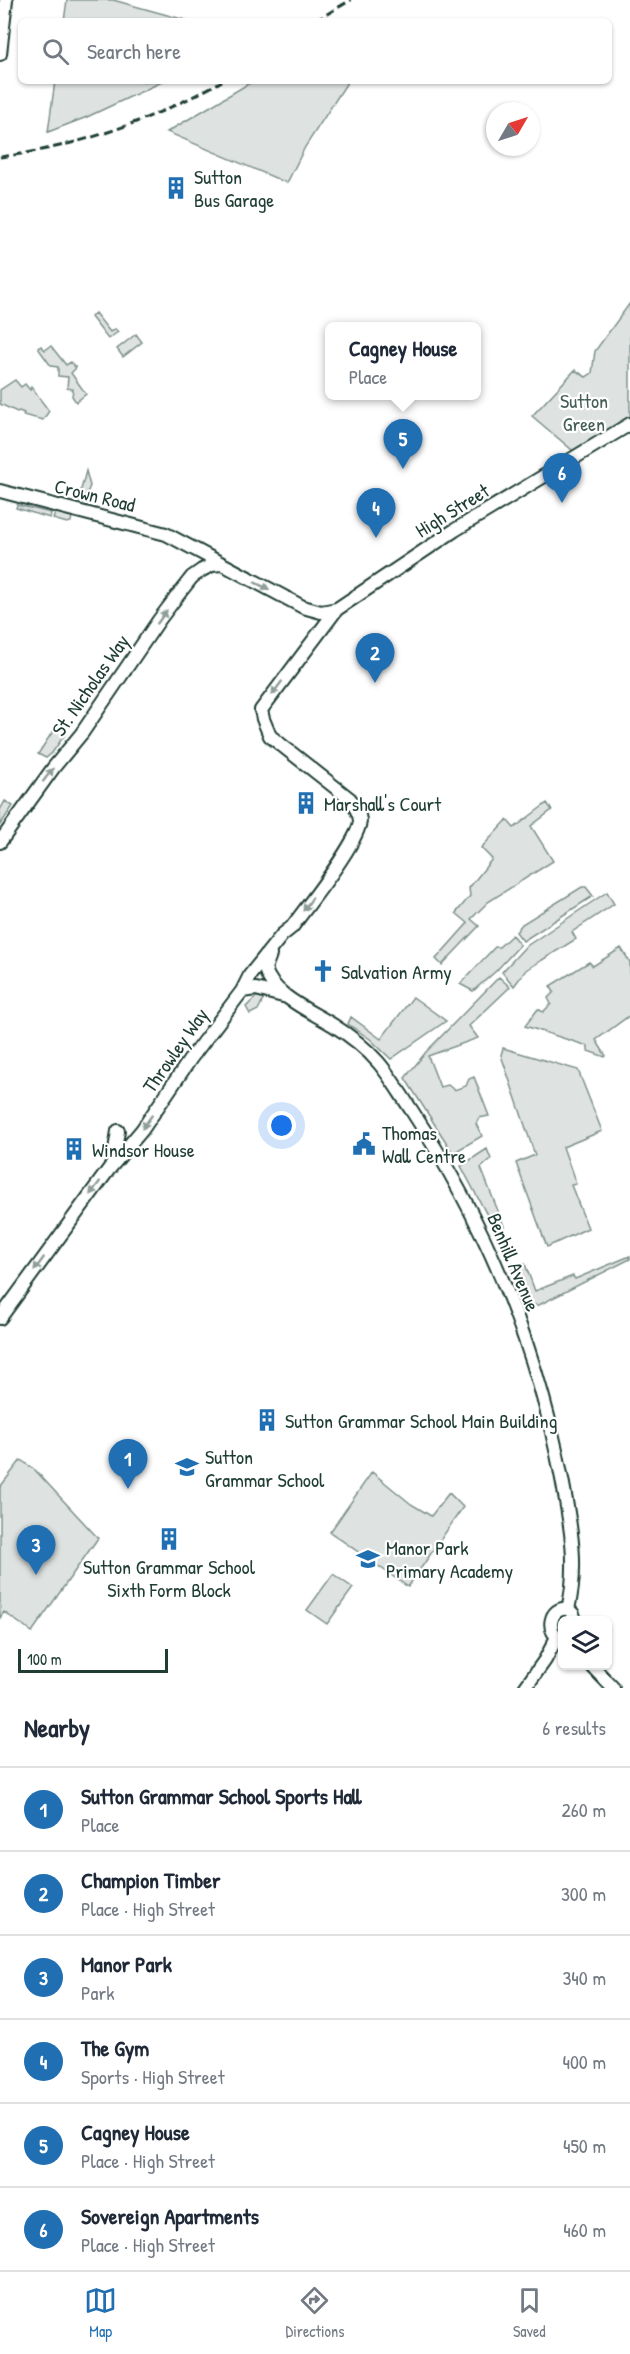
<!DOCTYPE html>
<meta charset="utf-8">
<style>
:root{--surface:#fff;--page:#f6f6f7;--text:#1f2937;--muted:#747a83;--line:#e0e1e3;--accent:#1f6fb2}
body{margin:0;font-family:"Patrick Hand",sans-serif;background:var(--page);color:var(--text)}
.controls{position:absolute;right:18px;bottom:18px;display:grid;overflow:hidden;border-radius:9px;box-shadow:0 2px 4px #0004}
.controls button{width:54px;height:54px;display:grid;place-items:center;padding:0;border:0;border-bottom:2px solid var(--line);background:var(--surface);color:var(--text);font:30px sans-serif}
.compass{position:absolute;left:486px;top:102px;width:54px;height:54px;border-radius:50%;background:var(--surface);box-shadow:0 2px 4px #0004;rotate:51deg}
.scale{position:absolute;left:18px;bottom:15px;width:150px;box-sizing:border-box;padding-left:6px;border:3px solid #1f3d34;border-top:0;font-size:16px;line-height:21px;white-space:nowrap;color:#1f3d34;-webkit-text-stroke:4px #fff;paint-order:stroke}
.you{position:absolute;left:282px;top:1126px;width:21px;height:21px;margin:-15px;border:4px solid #fff;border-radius:50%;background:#1a73e8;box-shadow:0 0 0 9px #1a73e833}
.badge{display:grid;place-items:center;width:39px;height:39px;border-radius:50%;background:var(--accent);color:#fff;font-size:20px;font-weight:700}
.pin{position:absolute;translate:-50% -50px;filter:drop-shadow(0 2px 3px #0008)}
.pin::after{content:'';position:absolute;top:32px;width:21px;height:18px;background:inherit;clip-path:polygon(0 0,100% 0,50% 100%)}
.popup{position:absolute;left:325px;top:322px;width:156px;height:78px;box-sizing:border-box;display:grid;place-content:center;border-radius:9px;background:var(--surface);filter:drop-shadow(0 2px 4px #0005);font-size:20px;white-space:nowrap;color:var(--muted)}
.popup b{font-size:22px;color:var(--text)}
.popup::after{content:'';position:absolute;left:50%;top:100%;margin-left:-12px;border:12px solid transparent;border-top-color:var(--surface)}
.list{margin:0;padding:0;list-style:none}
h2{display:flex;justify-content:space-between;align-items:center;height:78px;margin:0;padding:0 24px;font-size:26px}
h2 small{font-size:20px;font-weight:400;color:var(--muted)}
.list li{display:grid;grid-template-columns:39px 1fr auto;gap:18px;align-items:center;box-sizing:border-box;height:84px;padding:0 24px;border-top:2px solid var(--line)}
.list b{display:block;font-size:22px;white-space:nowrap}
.list p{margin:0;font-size:20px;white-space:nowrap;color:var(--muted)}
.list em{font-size:20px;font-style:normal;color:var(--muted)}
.icon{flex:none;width:33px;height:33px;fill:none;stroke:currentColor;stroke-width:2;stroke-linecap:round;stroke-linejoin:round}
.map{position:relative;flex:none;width:630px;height:1688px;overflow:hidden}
.search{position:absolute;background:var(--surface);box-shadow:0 2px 4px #0004;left:18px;right:18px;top:18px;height:66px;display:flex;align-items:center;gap:15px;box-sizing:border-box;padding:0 21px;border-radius:9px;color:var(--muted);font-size:22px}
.sheet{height:582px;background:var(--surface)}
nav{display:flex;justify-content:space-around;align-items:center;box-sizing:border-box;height:84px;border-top:2px solid var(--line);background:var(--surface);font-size:16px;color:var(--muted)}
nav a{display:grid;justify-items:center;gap:3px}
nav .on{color:var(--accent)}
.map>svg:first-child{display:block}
.green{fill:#dee3e2;stroke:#7e908b;stroke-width:1.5}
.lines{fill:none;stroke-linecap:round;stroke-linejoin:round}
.secondary-casing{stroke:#1f3d34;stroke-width:16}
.secondary{stroke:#fff;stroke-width:12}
.rail{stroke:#1f3d34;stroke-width:3;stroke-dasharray:9 4.5;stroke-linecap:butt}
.oneway{fill:#8f9e9a}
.labels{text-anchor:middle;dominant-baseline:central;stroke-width:4.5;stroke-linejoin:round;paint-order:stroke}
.poi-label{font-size:20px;fill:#1f3d34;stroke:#fff;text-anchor:start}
.park-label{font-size:20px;fill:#455e57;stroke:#fff}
.street-label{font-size:20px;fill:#1f3d34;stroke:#fff}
</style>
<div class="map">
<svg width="630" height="1688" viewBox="0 0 630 1688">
<rect width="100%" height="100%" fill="#fff"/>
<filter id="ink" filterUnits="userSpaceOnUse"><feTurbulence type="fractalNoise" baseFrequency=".0167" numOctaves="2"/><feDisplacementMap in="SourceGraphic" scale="12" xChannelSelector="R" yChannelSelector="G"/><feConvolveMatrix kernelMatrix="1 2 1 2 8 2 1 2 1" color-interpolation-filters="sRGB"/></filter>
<g filter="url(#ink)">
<path class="green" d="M67,0H113L189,21H64Z
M55,81H164L87,117L48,132Z
M253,81H348L305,147L287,183L167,132Z
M630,303V426L578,455L532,416L575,370L586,377L592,373L595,351Z
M95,313L110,332L115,329L118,332L108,339L91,317Z
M136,334L142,342L123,357L117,349Z
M41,346L45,350L51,346L66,365L71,362L76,368L71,373L86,394L76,402L72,396L73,389L67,388L68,377L58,376V367L51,366L38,348Z
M15,380L21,387L25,384L30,390L31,387L49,411L43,420L23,415L24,413L19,411L17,412L0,404V390Z
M86,471L90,486L83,503L78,501Z
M17,505L51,513L50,518L16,508Z
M56,511L72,516L71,522L67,523L53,519Z
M55,728L66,733L52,753L46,758L38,754Z
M5,801L13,806L0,825V810Z
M547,803L552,810L531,826L553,861L488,902L471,919L479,926L442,965L436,959L468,923L456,913L470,896L469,888L492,859L481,848L507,820L514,828Z
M582,887H586L593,896L523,941L516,932L522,924Z
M607,892L614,904L572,932L576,939L526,970L514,986L502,972L525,947Z
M512,935L520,945L496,971L473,991L460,984L495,947H499Z
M621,948L630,962V1015L596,1040L606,1056L605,1057L588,1051V1046L525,1026L538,1009L543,1012L551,1004L548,998L554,992L550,986L589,962L593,966Z
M499,977L510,987L469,1026L478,1038L428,1056L440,1087L448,1085L454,1090L466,1086L469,1079L474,1077L489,1116L479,1118L476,1124L482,1136L453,1153L405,1078L426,1052Z
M257,996L264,998L258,1010L250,1014L246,1007Z
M413,997L446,1021L391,1059L370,1039L348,1024L351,1017L381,1039Z
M503,1048L578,1070L602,1131L563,1147L576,1184L571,1185L588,1228L547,1247L516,1163L535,1155L501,1055Z
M487,1149L491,1159L481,1168L504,1226L495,1230L461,1166Z
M630,1256V1259L539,1305H531L524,1302L512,1270L525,1264L535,1291L573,1276L575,1279Z
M21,1460L35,1470L98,1538L32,1632L4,1612L0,1618V1487Z
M372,1472L411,1504L431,1516L449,1493L463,1507L408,1587L330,1532Z
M333,1574L353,1588L327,1624L307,1610Z"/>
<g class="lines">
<g class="secondary-casing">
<path id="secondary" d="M0,54L6,0
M0,491L166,534L303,607L321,612L337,609
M0,842L54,767L82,733L159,620L181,591L192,577L202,570L212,565L221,564
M270,955L265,968C270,994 312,1012 333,1025C349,1035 365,1047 378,1062C391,1077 401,1095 412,1111C485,1222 537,1347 562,1479C570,1522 579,1565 568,1609
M242,991L256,989L287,997
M117,1160L115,1150L118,1131
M0,1318L109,1169L142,1130L191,1058L242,991L250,975L282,935L292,927C306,907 360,841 360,820C359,812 354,805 350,799L270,736L263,719L261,710L337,609L455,530L630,424
M568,1609L573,1614L575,1620
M562,1639C545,1634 549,1606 568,1609
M592,1666L613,1688
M525,1688L545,1660L557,1637"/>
</g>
<use href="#secondary" class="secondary"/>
<path class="rail" d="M315,21L351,0
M0,157C78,147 153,120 222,81"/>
</g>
<defs><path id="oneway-solid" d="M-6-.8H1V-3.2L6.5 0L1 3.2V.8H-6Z" transform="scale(1.5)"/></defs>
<g class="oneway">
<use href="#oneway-solid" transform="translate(262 586) rotate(27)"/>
<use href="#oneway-solid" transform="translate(162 617) rotate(-54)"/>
<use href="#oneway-solid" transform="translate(277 688) rotate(126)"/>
<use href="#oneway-solid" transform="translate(48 775) rotate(-53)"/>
<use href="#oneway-solid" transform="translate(308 904) rotate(125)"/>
<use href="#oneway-solid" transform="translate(147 1122) rotate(126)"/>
<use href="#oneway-solid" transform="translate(95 1188) rotate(127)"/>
<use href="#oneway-solid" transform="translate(39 1264) rotate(126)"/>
</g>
</g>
<defs>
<g id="building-bare" transform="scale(1.8)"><path d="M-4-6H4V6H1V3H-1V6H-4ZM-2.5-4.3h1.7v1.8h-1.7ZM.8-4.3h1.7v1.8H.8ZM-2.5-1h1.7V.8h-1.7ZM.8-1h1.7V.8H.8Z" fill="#1f6fb2" stroke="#fff" stroke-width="2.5" paint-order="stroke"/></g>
<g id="church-bare" transform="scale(1.8)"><path d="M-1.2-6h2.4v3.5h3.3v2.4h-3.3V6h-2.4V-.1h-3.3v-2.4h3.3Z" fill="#1f6fb2" stroke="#fff" stroke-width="2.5" paint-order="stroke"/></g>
<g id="civic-bare" transform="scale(1.8)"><path d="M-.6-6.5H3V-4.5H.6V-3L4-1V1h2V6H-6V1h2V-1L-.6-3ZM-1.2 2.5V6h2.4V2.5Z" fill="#1f6fb2" stroke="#fff" stroke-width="2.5" paint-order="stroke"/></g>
<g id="school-bare" transform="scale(1.8)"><path d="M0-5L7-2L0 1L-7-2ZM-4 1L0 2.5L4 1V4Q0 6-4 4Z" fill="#1f6fb2" stroke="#fff" stroke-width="2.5" paint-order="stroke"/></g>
</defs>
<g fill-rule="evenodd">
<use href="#building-bare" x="176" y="188"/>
<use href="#building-bare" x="306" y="803"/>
<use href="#church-bare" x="323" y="971"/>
<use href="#civic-bare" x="364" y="1144"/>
<use href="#building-bare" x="74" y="1149"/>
<use href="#building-bare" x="267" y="1420"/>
<use href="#school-bare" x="187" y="1467"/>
<use href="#building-bare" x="169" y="1539"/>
<use href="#school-bare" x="368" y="1559"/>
</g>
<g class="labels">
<g class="poi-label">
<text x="194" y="176">Sutton<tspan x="194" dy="23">Bus Garage</tspan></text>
<text x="324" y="803">Marshall's Court</text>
<text x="341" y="971">Salvation Army</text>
<text x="382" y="1132">Thomas<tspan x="382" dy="23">Wall Centre</tspan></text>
<text x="92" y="1149">Windsor House</text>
<text x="285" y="1420">Sutton Grammar School Main Building</text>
<text x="205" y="1456">Sutton<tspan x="205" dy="23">Grammar School</tspan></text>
<text x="386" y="1547">Manor Park<tspan x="386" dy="23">Primary Academy</tspan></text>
<text x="169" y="1566" text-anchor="middle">Sutton Grammar School<tspan x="169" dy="23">Sixth Form Block</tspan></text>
</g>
<g class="park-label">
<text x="584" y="400">Sutton<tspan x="584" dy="23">Green</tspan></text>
</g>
<g class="street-label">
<text transform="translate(95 495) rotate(14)">Crown Road</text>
<text transform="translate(452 510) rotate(-32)">High Street</text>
<text transform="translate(90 685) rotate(-55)">St. Nicholas Way</text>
<text transform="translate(175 1050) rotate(-55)">Throwley Way</text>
<text transform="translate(514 1262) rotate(67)">Benhill Avenue</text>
</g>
</g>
</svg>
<div class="controls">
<button><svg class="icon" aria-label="layers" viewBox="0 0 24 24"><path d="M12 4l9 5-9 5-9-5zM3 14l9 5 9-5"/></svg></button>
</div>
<svg class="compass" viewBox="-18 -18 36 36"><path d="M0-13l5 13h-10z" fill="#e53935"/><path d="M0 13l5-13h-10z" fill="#747a83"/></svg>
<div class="scale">100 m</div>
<div class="you"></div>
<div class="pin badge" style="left:128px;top:1489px">1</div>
<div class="pin badge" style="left:375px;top:683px">2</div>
<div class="pin badge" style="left:36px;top:1575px">3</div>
<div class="pin badge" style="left:376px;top:538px">4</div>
<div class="pin badge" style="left:403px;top:469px">5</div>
<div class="popup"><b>Cagney House</b>Place</div>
<div class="pin badge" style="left:562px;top:503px">6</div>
<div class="search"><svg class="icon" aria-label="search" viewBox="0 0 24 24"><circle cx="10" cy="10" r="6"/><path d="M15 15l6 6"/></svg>Search here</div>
</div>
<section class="sheet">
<h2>Nearby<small>6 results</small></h2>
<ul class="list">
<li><span class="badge">1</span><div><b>Sutton Grammar School Sports Hall</b><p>Place</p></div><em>260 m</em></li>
<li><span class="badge">2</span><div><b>Champion Timber</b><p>Place · High Street</p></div><em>300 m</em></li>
<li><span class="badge">3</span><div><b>Manor Park</b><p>Park</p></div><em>340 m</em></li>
<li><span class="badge">4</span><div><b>The Gym</b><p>Sports · High Street</p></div><em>400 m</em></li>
<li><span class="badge">5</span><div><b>Cagney House</b><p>Place · High Street</p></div><em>450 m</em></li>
<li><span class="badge">6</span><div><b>Sovereign Apartments</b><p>Place · High Street</p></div><em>460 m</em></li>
</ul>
</section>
<nav>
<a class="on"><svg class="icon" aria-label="map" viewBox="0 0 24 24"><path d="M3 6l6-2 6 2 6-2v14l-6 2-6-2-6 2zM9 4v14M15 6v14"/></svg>Map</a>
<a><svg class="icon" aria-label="directions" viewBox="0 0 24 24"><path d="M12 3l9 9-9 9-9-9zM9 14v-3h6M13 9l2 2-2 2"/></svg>Directions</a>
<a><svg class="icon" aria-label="saved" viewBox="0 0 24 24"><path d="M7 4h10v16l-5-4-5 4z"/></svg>Saved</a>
</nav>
